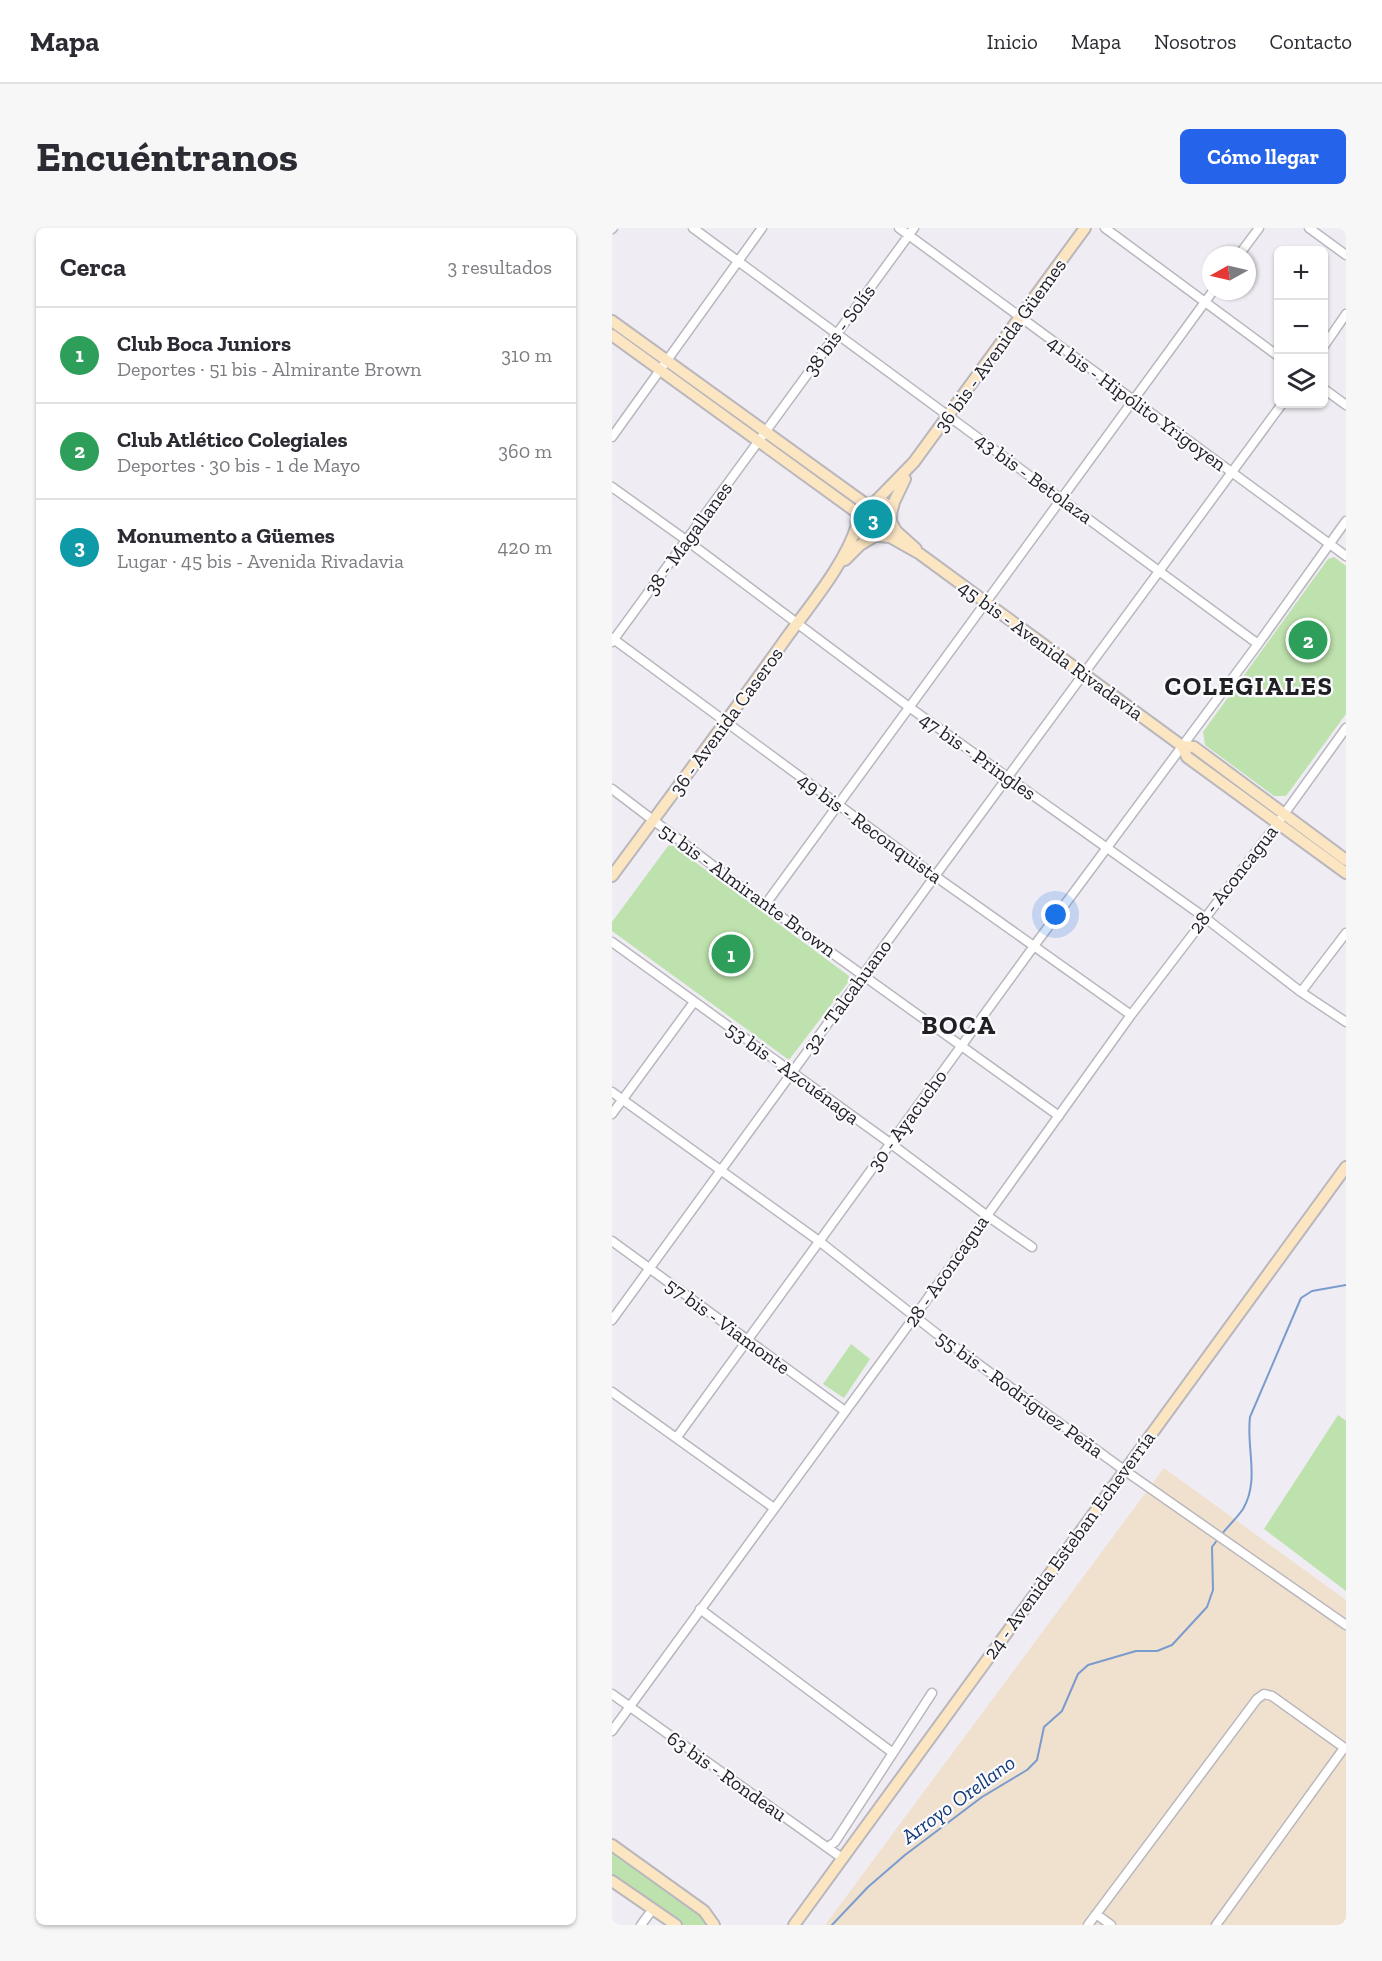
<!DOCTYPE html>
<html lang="es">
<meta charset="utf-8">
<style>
:root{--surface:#fff;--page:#f7f7f7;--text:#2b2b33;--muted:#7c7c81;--line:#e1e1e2;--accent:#2563eb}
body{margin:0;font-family:"Zilla Slab",serif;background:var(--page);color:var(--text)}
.controls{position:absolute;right:18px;top:18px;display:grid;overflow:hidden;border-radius:9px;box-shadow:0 2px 4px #0004}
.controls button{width:54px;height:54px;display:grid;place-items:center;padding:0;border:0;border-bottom:2px solid var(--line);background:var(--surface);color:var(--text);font:30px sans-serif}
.compass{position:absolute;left:590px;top:18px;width:54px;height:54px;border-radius:50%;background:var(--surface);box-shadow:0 2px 4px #0004;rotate:262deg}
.you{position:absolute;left:444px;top:687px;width:21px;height:21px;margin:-15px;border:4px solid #fff;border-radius:50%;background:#1a73e8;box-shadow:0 0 0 9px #1a73e833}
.badge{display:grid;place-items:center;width:39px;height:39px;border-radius:50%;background:var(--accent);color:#fff;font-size:20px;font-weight:700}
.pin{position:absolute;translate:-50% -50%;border:3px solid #fff;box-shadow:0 2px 6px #0006}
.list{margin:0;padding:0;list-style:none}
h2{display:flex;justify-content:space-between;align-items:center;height:78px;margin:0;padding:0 24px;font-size:26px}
h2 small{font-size:20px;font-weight:400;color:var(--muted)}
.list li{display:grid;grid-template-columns:39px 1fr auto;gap:18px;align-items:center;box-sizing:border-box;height:96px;padding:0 24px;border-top:2px solid var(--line)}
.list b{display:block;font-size:22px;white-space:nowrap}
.list p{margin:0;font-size:20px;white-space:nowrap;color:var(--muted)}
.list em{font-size:20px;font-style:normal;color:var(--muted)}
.icon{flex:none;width:33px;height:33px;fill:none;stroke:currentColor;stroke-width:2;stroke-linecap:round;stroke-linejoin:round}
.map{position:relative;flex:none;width:734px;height:1697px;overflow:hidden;border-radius:9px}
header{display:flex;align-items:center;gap:36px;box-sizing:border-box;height:84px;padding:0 30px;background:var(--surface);border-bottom:2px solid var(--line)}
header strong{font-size:28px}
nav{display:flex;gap:33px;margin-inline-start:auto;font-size:21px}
.intro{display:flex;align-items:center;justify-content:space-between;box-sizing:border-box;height:144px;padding:0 36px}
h1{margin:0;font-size:42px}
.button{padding:15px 27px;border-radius:9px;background:var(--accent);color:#fff;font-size:21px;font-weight:700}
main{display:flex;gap:36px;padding:0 36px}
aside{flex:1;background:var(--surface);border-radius:9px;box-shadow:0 2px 4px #0004}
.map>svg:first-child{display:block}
.industrial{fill:#f0e1cf}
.green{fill:#bee2ad}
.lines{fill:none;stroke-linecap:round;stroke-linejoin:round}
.stream{stroke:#7a9bce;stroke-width:2}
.minor-casing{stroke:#b9b7bd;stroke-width:11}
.secondary-casing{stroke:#b9b7bd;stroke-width:14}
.minor{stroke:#fff;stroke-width:8}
.secondary{stroke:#fce6c2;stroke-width:10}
.labels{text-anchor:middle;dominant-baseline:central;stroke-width:4.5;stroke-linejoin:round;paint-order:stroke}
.street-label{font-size:20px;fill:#201f22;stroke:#fbfafe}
.water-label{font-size:21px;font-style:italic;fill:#123a78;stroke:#fbfafe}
.district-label{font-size:26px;font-weight:bold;letter-spacing:1.5px;fill:#201f22;stroke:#fbfafe}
</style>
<header>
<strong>Mapa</strong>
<nav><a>Inicio</a><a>Mapa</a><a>Nosotros</a><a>Contacto</a></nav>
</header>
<div class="intro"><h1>Encuéntranos</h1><a class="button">Cómo llegar</a></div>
<main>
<aside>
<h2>Cerca<small>3 resultados</small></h2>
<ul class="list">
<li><span class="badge" style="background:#2e9e5b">1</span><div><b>Club Boca Juniors</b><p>Deportes · 51 bis - Almirante Brown</p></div><em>310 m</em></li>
<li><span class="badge" style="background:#2e9e5b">2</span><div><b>Club Atlético Colegiales</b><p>Deportes · 30 bis - 1 de Mayo</p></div><em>360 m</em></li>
<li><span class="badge" style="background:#0f9aa8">3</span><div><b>Monumento a Güemes</b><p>Lugar · 45 bis - Avenida Rivadavia</p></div><em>420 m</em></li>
</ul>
</aside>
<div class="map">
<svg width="734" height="1697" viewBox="0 0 734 1697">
<rect width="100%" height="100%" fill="#efecf3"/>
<path class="industrial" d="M552,1240L734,1372V1697H213Z"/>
<path class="green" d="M160,214L241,273L239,275L158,216Z
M268,277C279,284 273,293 267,301L257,304L251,303C247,292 251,288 258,279Z
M722,329L734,338V486L674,568H662L593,517L591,504L716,331Z
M60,617L237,748V753L177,832L0,703V694L56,618Z
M239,1116L258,1131L232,1170L211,1156Z
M726,1187L734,1193V1363L652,1301Z
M0,1622L91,1689L94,1694L93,1697H69L0,1648Z"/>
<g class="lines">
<path class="stream" d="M610,1306C616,1298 625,1290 631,1281C648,1252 634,1220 638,1189L689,1070L700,1063L734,1057
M220,1697L256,1659L293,1627L370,1569L415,1542L425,1532L432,1499L450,1483L466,1446L476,1437L524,1423H545L560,1417L595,1379L601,1362L600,1319L606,1311"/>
<g class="minor-casing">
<path id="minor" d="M81,0L646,416
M287,0L734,328
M493,0L666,128
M697,0L734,27
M0,1L1,0
M627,27L647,0
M712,118L734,86
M712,161L734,177
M0,209L150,0
M0,259L74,312L297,479L592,689L689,764L734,794
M0,410L323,648L519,787
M0,414L302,0
M0,561L153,677L447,888
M153,677L601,63
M0,714L278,915L374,987L420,1019
M689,764L734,705
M0,864L207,1013L325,1106L512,1242L734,1397
M0,886L82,774
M0,1013L233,1183
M0,1092L323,648L670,176
M0,1164L162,1280
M65,1209L422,718L646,416L734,293
M88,1381L281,1525
M0,1466L230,1630
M0,1503L303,1088L519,787L665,596L734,500
M216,1619L223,1614L320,1465
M484,1686L499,1697
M29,1697L40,1682
M476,1697L645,1471L652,1466L660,1468L734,1521
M604,1697L732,1520"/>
</g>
<g class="secondary-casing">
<path id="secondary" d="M0,93L255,277
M0,107L247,286
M264,273L302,234L473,0
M269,273C298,286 258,326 246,301C239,287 256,273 269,273Z
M279,286L282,274L293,251
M278,292L284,303L304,321
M266,308L278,309L308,326L570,518L582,519L734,632
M233,332L248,317L263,308
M570,518L575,529L734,645
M0,648C57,571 114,494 170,416C194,382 233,337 245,297
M0,1617L92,1683L102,1697
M0,1653L64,1697
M182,1697L734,939"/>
</g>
<use href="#minor" class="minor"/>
<use href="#secondary" class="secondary"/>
</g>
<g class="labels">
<g class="street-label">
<text transform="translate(227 102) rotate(-54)">38 bis - Solís</text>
<text transform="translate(388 117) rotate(-54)">36 bis - Avenida Güemes</text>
<text transform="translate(525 175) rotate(36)">41 bis - Hipólito Yrigoyen</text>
<text transform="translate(422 250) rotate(36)">43 bis - Betolaza</text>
<text transform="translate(76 310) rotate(-54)">38 - Magallanes</text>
<text transform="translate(439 422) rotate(36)">45 bis - Avenida Rivadavia</text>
<text transform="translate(114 493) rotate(-54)">36 - Avenida Caseros</text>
<text transform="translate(366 528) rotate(35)">47 bis - Pringles</text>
<text transform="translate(258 600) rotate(36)">49 bis - Reconquista</text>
<text transform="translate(621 651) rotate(-52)">28 - Aconcagua</text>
<text transform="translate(136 662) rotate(36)">51 bis - Almirante Brown</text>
<text transform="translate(235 768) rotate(-54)">32 - Talcahuano</text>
<text transform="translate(181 845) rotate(36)">53 bis - Azcuénaga</text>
<text transform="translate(295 892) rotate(-54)">30 - Ayacucho</text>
<text transform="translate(334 1043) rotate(-55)">28 - Aconcagua</text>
<text transform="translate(116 1098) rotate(36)">57 bis - Viamonte</text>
<text transform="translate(408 1166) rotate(36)">55 bis - Rodríguez Peña</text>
<text transform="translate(457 1317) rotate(-54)">24 - Avenida Esteban Echeverría</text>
<text transform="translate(115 1548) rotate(35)">63 bis - Rondeau</text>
</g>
<g class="water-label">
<text transform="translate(346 1571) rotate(-36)">Arroyo Orellano</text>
</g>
<g class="district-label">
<text x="637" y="458">COLEGIALES</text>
<text x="347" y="797">BOCA</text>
</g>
</g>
</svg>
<div class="controls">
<button>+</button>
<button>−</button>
<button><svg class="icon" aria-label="layers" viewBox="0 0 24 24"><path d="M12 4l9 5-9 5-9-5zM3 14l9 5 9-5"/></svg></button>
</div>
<svg class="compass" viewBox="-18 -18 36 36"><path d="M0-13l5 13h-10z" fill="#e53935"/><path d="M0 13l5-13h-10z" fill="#7c7c81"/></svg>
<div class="you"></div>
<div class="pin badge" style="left:119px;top:726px;background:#2e9e5b">1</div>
<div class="pin badge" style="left:696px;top:412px;background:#2e9e5b">2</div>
<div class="pin badge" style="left:261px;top:291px;background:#0f9aa8">3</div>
</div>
</main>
